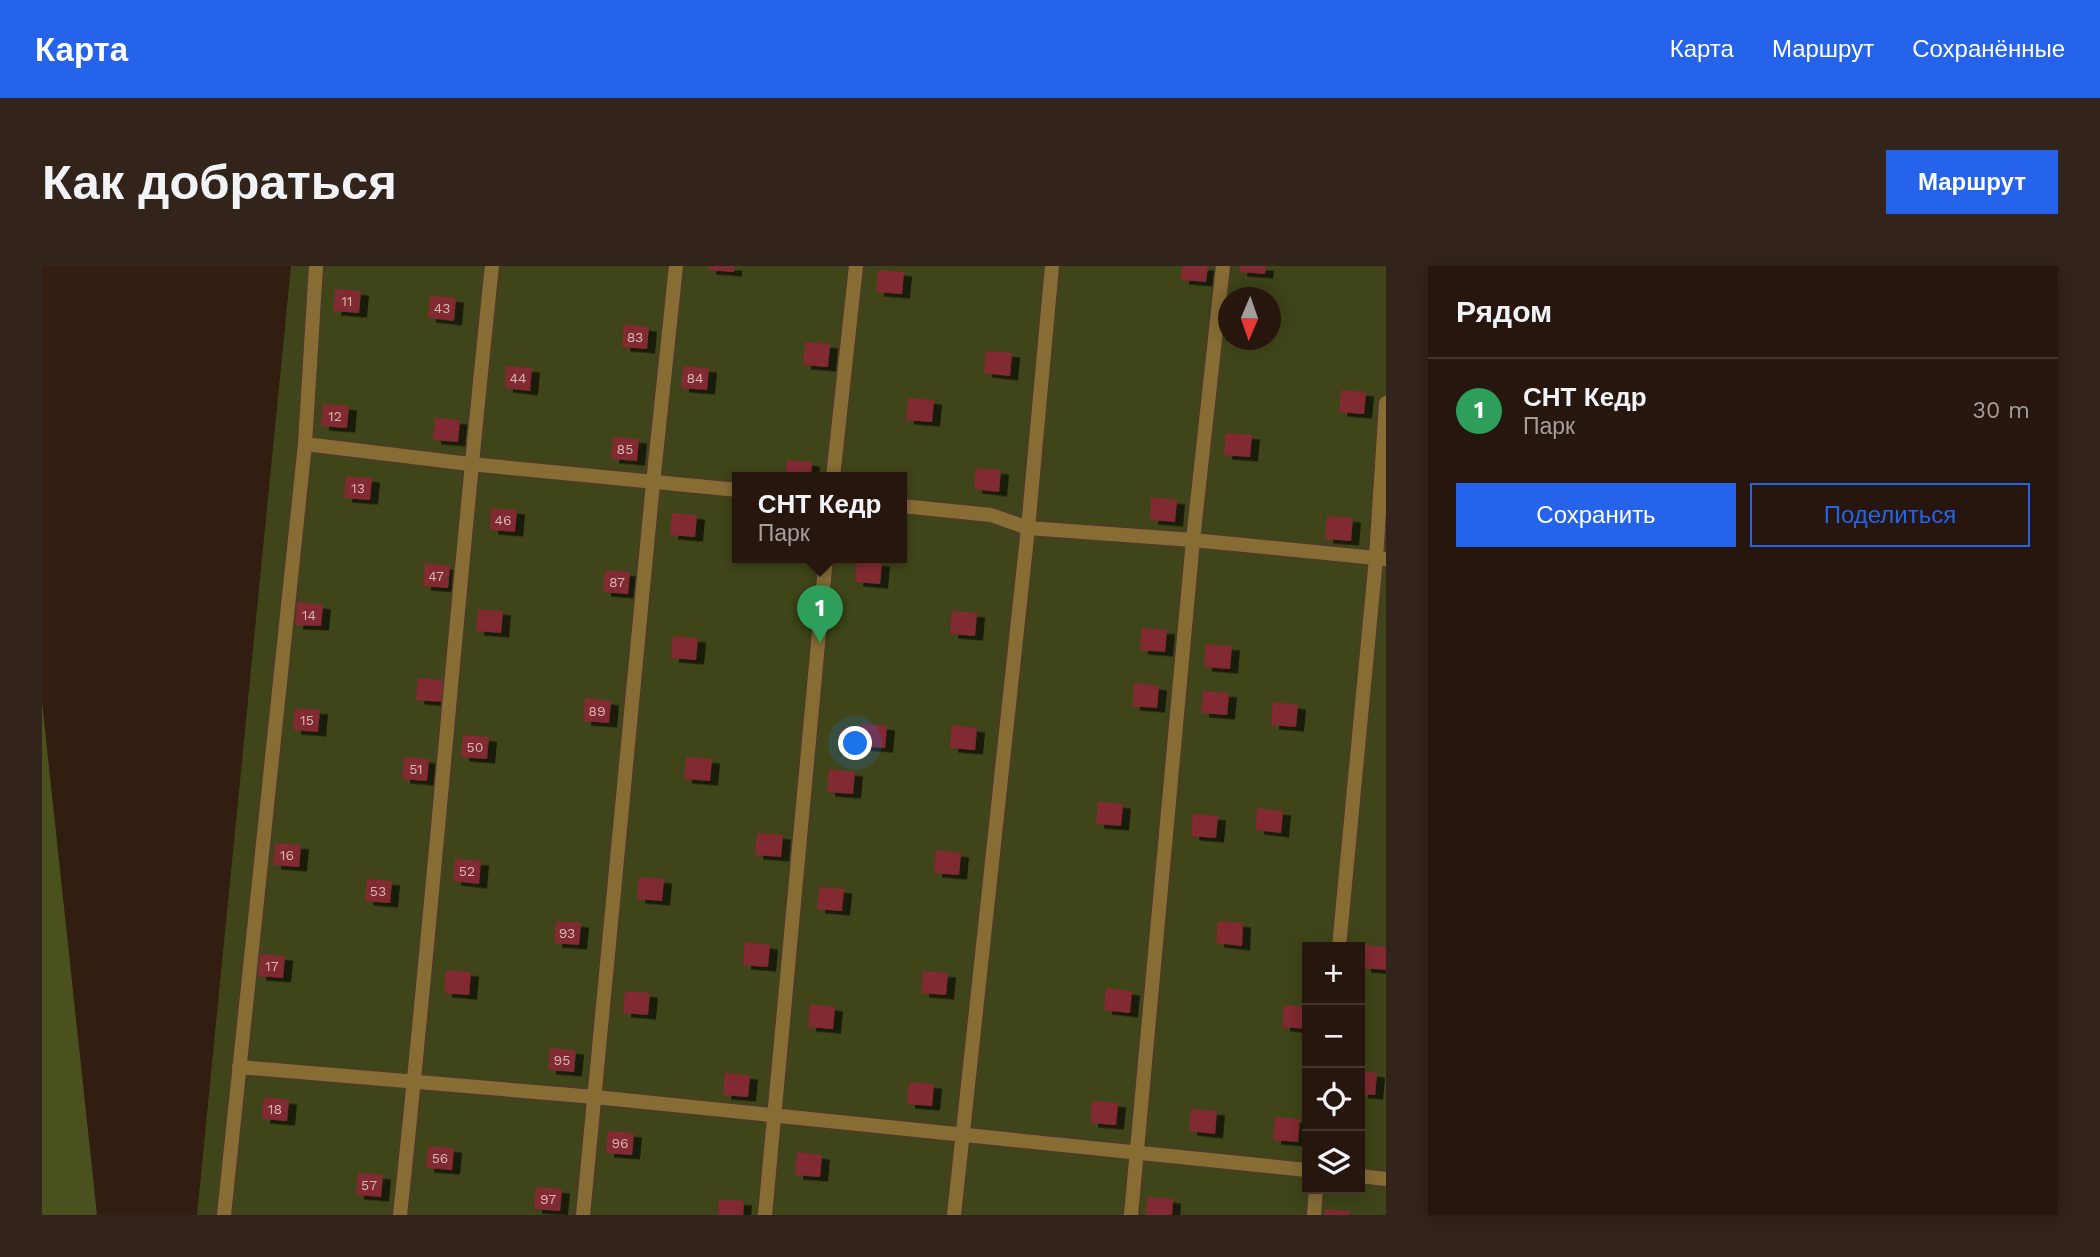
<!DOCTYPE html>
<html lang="ru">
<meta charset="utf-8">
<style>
:root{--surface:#26160d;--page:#32231b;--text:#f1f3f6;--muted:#a49f9d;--line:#42352e;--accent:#2563eb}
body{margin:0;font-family:"Work Sans",sans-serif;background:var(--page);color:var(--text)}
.controls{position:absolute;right:21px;bottom:21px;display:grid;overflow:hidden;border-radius:0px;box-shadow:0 4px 18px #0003}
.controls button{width:63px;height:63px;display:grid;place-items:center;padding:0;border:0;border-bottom:2px solid var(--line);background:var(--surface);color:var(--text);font:35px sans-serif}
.compass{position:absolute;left:1176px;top:21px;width:63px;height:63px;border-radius:50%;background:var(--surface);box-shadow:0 4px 18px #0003;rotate:182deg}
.you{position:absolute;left:814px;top:478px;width:24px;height:24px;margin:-18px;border:5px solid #fff;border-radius:50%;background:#1a73e8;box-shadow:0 0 0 10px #1a73e833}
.badge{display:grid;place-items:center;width:46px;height:46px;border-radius:50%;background:var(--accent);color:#fff;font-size:23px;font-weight:700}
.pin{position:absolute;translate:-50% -58px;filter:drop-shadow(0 2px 4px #0008)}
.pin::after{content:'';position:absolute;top:37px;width:24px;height:21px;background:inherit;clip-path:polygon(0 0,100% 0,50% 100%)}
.popup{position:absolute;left:690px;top:206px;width:175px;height:91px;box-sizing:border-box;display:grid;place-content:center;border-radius:0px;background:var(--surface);filter:drop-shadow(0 2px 5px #0005);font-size:23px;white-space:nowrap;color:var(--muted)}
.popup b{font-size:26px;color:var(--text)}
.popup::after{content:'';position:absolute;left:50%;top:100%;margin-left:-14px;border:14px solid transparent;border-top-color:var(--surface)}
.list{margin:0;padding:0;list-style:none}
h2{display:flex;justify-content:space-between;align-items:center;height:91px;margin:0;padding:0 28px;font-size:30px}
h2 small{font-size:23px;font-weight:400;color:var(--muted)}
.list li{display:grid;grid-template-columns:46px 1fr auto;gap:21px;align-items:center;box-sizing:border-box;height:105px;padding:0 28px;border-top:2px solid var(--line)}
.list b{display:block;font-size:26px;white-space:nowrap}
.list p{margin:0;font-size:23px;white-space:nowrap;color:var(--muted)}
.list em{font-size:23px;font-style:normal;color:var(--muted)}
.actions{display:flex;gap:14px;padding:21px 28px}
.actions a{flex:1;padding:16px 0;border:2px solid var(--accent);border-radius:0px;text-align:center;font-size:24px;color:var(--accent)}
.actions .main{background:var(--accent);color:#fff}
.icon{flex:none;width:38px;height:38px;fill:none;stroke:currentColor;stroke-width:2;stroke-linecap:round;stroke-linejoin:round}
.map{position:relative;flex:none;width:1344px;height:949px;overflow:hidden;border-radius:0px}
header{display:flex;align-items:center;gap:42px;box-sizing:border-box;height:98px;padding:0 35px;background:var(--accent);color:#fff}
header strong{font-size:33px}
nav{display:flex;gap:38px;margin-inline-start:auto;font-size:24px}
.intro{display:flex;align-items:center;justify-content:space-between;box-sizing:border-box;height:168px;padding:0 42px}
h1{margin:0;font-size:49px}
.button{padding:18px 32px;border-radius:0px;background:var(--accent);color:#fff;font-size:24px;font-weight:700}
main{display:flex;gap:42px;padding:0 42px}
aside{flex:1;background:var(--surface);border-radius:0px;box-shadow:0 4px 18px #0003}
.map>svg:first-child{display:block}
.green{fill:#3f4518;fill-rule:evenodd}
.forest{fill:#4a511e}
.building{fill:#822930;filter:url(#shadow)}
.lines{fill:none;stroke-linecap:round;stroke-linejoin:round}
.minor-casing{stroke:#4d3a2d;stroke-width:17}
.minor{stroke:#876d34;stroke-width:14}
.labels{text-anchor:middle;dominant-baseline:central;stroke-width:5;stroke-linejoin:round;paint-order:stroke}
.number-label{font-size:14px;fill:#d6b5b0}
</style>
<header>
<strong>Карта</strong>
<nav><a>Карта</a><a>Маршрут</a><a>Сохранённые</a></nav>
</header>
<div class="intro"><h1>Как добраться</h1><a class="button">Маршрут</a></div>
<main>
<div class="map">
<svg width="1344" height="949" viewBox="0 0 1344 949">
<defs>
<filter id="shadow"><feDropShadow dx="8" dy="4.5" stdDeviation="0" flood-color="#0009"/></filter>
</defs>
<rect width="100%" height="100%" fill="#321e11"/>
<path class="green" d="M249,0H1344V949H155ZM1186,32H1228V74H1186ZM696,211H860V291H696ZM1265,681H1318V923H1265Z"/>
<path class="forest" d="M0,436L55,949H0Z"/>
<path class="building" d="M667,0H692V6L666,4Z
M1140,0H1166L1164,16L1139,14Z
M1198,0H1224L1223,8L1197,6Z
M836,4L862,6L860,28L834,26Z
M293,23L319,25L317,47L291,45Z
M388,30L414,32L412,55L386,52Z
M582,58L607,61L605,83L580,81Z
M763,76L788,78L786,101L761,99Z
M944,85L970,87L968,110L942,107Z
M464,100L490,102L488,125L463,122Z
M641,100L667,102L665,124L639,122Z
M1299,124L1324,126L1322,148L1297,146Z
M866,132L892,134L890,156L864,154Z
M281,138L307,140L305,162L279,160Z
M393,152L418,154L416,176L391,174Z
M1184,167L1210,169L1208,191L1182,189Z
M571,171L597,173L595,195L569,193Z
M745,194L770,196L769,211H743Z
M934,202L959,204L957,226L932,223Z
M304,210L330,212L328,234L302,232Z
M1109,231L1135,234L1133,256L1108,254Z
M449,242L475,244L473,266L448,264Z
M630,247L655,249L653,271L628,269Z
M1285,250L1311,252L1309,275L1283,273Z
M815,294L840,296L838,318L813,316Z
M383,297L408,300L406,322L381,320Z
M563,304L588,306L586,328L561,326Z
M255,336L281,339L279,360L253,359Z
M436,343L461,345L459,367L434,365Z
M910,345L935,347L933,370L908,368Z
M1100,362L1125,364L1123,386L1098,384Z
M631,370L656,372L654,394L629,392Z
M1164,378L1190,380L1188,403L1162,401Z
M376,412L402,414L400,436L374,434Z
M1092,417L1117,420L1115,442L1090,440Z
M1161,425L1187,427L1185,449L1159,447Z
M543,432L569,435L567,457L541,455Z
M1231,436L1256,439L1254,461L1229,459Z
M253,442L278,444L276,466L251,464Z
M819,457L845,460L843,482L817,480Z
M910,459L935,462L933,484L908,482Z
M421,469L447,471L445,493L419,491Z
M362,491L387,493L385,515L360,513Z
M644,491L670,493L668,515L642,513Z
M787,503L813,506L811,528L785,526Z
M1056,536L1081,538L1079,560L1054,558Z
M1215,542L1241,545L1239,567L1214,564Z
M1151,548L1176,550L1174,572L1149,570Z
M715,567L741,569L739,591L713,589Z
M233,577L259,579L257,601L231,599Z
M894,584L919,587L917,609L892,607Z
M413,593L439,595L437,618L411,615Z
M597,611L622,613L620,635L595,633Z
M325,613L350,615L348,637L323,635Z
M777,621L802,623L800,645L775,643Z
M514,655L539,657L537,679L512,677Z
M1176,655L1201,657L1200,680L1174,677Z
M703,676L728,679L726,701L701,699Z
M1323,679L1344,681V704L1321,702Z
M218,688L243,690L241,712L216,710Z
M404,704L429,706L427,729L402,727Z
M881,705L906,707L904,729L879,727Z
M1064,722L1090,725L1088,747L1062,744Z
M583,725L608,727L606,749L581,747Z
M768,738L793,741L791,763L766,761Z
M1242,739L1265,741V763L1240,761Z
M508,782L534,784L532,806L506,804Z
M1318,805L1335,807L1333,829L1318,828Z
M683,807L708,809L706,831L681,829Z
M867,816L892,818L890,840L865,838Z
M222,831L247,834L245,855L220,853Z
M1050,835L1076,837L1074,859L1048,857Z
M1149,843L1175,845L1173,868L1147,865Z
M1233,851L1258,853L1256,876L1231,874Z
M566,865L592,867L590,889L564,887Z
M386,880L412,882L410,904L384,902Z
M755,886L780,889L778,911L753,909Z
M316,907L341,909L339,931L314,929Z
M494,921L520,923L518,945L492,943Z
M1105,931L1131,933L1130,949H1104Z
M677,933L702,935L701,949H676Z
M1283,943L1308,945V949H1282Z"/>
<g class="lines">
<g class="minor-casing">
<path id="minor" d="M263,178L428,198L696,224
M791,211L814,0
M860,240L949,249L986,262L1151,274L1344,293
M1297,681L1334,292L1344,137
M197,801L553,831L1265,904
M1318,910L1344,913
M182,949L263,178L274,0
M358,949C392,633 416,316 450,0
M541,949L611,217L634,0
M723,949L784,291
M912,949L986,262L1010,0
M1089,949L1151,274L1181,0
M1272,949L1274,923"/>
</g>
<use href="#minor" class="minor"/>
</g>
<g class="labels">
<g class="number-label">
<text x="305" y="35">11</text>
<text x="400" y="42">43</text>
<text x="593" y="71">83</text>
<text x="476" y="112">44</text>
<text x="653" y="112">84</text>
<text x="293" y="150">12</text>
<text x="583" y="183">85</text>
<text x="316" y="222">13</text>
<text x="461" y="254">46</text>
<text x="394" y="310">47</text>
<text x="575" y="316">87</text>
<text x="267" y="349">14</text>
<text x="555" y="445">89</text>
<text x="265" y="454">15</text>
<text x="433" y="481">50</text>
<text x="374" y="503">51</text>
<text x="245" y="589">16</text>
<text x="425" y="605">52</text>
<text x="336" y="625">53</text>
<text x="525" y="667">93</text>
<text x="230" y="700">17</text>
<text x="520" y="794">95</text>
<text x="233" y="843">18</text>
<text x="578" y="877">96</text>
<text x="398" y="892">56</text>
<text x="327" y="919">57</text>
<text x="506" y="933">97</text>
</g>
</g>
</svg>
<div class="controls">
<button>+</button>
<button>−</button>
<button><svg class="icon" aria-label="locate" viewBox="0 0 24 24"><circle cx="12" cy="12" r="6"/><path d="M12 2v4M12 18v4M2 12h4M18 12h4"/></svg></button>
<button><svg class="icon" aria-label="layers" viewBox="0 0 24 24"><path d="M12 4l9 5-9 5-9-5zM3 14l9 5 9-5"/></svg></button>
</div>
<svg class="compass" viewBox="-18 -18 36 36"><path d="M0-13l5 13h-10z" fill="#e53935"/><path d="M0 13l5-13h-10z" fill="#a49f9d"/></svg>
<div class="you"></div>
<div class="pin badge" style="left:778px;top:377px;background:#2e9e5b">1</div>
<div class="popup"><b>СНТ Кедр</b>Парк</div>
</div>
<aside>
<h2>Рядом<small></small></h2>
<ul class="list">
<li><span class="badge" style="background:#2e9e5b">1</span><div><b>СНТ Кедр</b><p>Парк</p></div><em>30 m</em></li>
</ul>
<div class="actions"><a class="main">Сохранить</a><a>Поделиться</a></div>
</aside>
</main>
